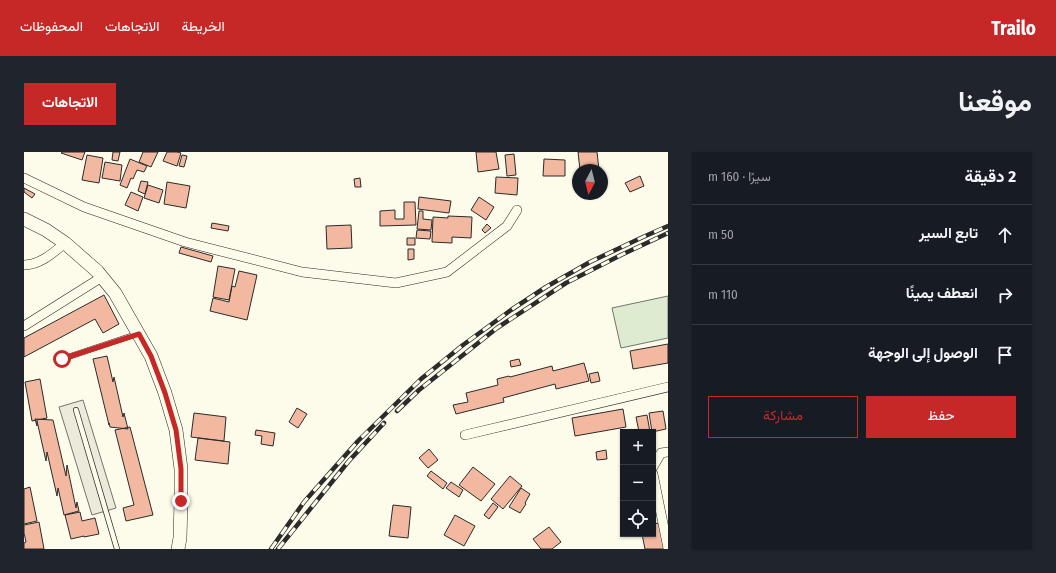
<!DOCTYPE html>
<html lang="ar">
<meta charset="utf-8">
<style>
:root{--surface:#171b24;--page:#20242c;--text:#f1f3f6;--muted:#9ea1a6;--line:#363941;--accent:#c62828}
body{margin:0;font-family:"Fira Sans Condensed",Vazirmatn,sans-serif;background:var(--page);color:var(--text);direction:rtl}
.controls{position:absolute;right:12px;bottom:12px;display:grid;overflow:hidden;border-radius:0px;box-shadow:0 1px 3px #0004}
.controls button{width:36px;height:36px;display:grid;place-items:center;padding:0;border:0;border-bottom:1px solid var(--line);background:var(--surface);color:var(--text);font:20px sans-serif}
.compass{position:absolute;left:548px;top:12px;width:36px;height:36px;border-radius:50%;background:var(--surface);box-shadow:0 1px 3px #0004;rotate:187deg}
.stop{position:absolute;width:12px;height:12px;margin:-9px;border:3px solid #c62828;border-radius:50%;background:#fff}
.stop.end{background:#c62828;border-color:#fff;box-shadow:0 1px 4px #0008}
.list{margin:0;padding:0;list-style:none}
h2{display:flex;justify-content:space-between;align-items:center;height:52px;margin:0;padding:0 16px;font-size:17px}
h2 small{font-size:13px;font-weight:400;color:var(--muted)}
.list li{display:grid;grid-template-columns:26px 1fr auto;gap:12px;align-items:center;box-sizing:border-box;height:60px;padding:0 16px;border-top:1px solid var(--line)}
.list b{display:block;font-size:15px;white-space:nowrap}
.list em{font-size:13px;font-style:normal;color:var(--muted)}
.actions{display:flex;gap:8px;padding:12px 16px}
.actions a{flex:1;padding:9px 0;border:1px solid var(--accent);border-radius:0px;text-align:center;font-size:14px;color:var(--accent)}
.actions .main{background:var(--accent);color:#fff}
.icon{flex:none;width:22px;height:22px;fill:none;stroke:currentColor;stroke-width:2;stroke-linecap:round;stroke-linejoin:round}
.map{position:relative;flex:none;width:644px;height:397px;overflow:hidden;direction:ltr;border-radius:0px}
header{display:flex;align-items:center;gap:24px;box-sizing:border-box;height:56px;padding:0 20px;background:var(--accent);color:#fff}
header strong{font-size:19px}
nav{display:flex;gap:22px;margin-inline-start:auto;font-size:14px}
.intro{display:flex;align-items:center;justify-content:space-between;box-sizing:border-box;height:96px;padding:0 24px}
h1{margin:0;font-size:28px}
.button{padding:10px 18px;border-radius:0px;background:var(--accent);color:#fff;font-size:14px;font-weight:700}
main{display:flex;gap:24px;padding:0 24px}
aside{flex:1;background:var(--surface);border-radius:0px;box-shadow:0 1px 3px #0004}
.map>svg:first-child{display:block}
.grass{fill:#deebd1;stroke:#74746e}
.parking{fill:#eceadb;stroke:#74746e}
.building{fill:#f2b8a0;stroke:#2b2b2b}
.lines{fill:none;stroke-linecap:round;stroke-linejoin:round}
.lane-casing{stroke:#2b2b2b;stroke-width:6}
.street-casing{stroke:#2b2b2b;stroke-width:10}
.secondary-casing{stroke:#2b2b2b;stroke-width:14}
.lane{stroke:#fdfbea;stroke-width:4.5}
.street{stroke:#fdfbea;stroke-width:9}
.secondary{stroke:#fdfbea;stroke-width:13}
.rail-casing{stroke:#2b2b2b;stroke-width:4.5}
.rail{stroke:#fdfbea;stroke-width:3;stroke-dasharray:9;stroke-linecap:butt}
.route{stroke:#c62828;stroke-width:5}
</style>
<header>
<strong>Trailo</strong>
<nav><a>الخريطة</a><a>الاتجاهات</a><a>المحفوظات</a></nav>
</header>
<div class="intro"><h1>موقعنا</h1><a class="button">الاتجاهات</a></div>
<main>
<aside>
<h2>2 دقيقة<small>سيرًا · 160 m</small></h2>
<ul class="list">
<li><svg class="icon" aria-label="ahead" viewBox="0 0 24 24"><path d="M12 20V5M6 11l6-6 6 6"/></svg><div><b>تابع السير</b></div><em>50 m</em></li>
<li><svg class="icon" aria-label="right" viewBox="0 0 24 24"><path d="M7 20v-9h11M14 6l5 5-5 5"/></svg><div><b>انعطف يمينًا</b></div><em>110 m</em></li>
<li><svg class="icon" aria-label="arrive" viewBox="0 0 24 24"><path d="M6 21V4h12l-3 4 3 4H6"/></svg><div><b>الوصول إلى الوجهة</b></div></li>
</ul>
<div class="actions"><a class="main">حفظ</a><a>مشاركة</a></div>
</aside>
<div class="map">
<svg width="644" height="397" viewBox="0 0 644 397">
<rect width="100%" height="100%" fill="#fdfbea"/>
<path class="grass" d="M644,144V186L597,196L588,156Z"/>
<path class="parking" d="M59,248L92,356L68,363L35,255Z"/>
<path class="building" d="M38,0H61L58,8L37,1Z
M89,0H96L94,9L88,8Z
M119,0H134L127,15L115,10Z
M143,0H153L157,1L153,14L139,9Z
M452,0H472L475,17L454,20Z
M554,0H573L575,18H556Z
M490,2L492,23L483,24L481,3Z
M63,3L79,6L75,31L58,28Z
M158,3L163,4L160,15L155,14Z
M106,7L123,14L120,20L113,18L109,27L107,26L103,36L96,33Z
M520,7L541,8V24H519Z
M81,10L98,13L96,29L78,26Z
M616,24L620,34L606,40L601,31Z
M472,25L494,26L493,43L471,41Z
M336,26L337,35H331L330,27Z
M117,29L124,30L121,42L114,39Z
M143,30L166,34L162,56L140,52Z
M124,33L139,38L135,51L120,46Z
M0,36L11,42L8,46L0,40Z
M107,40L119,45L114,59L101,53Z
M395,45L427,49L425,61L394,57Z
M455,45L470,55L462,68L447,58Z
M380,50H391L392,73L356,74V59L371,58V67H380Z
M395,59H399V67L408,68L407,78L393,77Z
M424,64L448,65L447,86L428,85V91L408,90L409,65L424,66Z
M188,71L205,74L204,79L187,76Z
M463,72L467,76L461,81L458,78Z
M327,73L328,96L303,97L302,74Z
M393,78L407,79L406,87L392,86Z
M383,86H391V93H383Z
M157,95L189,104L187,110L155,101Z
M384,97H390V107L384,108Z
M194,114L211,117L205,148L189,145Z
M215,119L233,123L223,168L186,159L189,146L205,150L208,134L211,135Z
M80,143L95,172L79,181L71,167L0,205V186Z
M644,192V211L609,217L606,199Z
M83,204L89,230L90,225L99,265L100,261L104,277L86,275L85,271V273L69,207Z
M495,207L497,213L487,215L486,209Z
M560,211L565,229L532,237L531,232L479,246L480,250L432,262L429,253L444,250L442,241L474,233L473,227L485,224L486,225L528,214L529,219Z
M574,220L576,229L567,231L565,222Z
M16,227L23,266L8,269L1,230Z
M273,256L283,262L274,276L265,270Z
M599,257L602,275L551,284L548,266Z
M639,259L642,277L628,280L625,261Z
M170,261L202,265L200,289L167,285Z
M623,263L626,280H615L612,265Z
M11,267L29,268L42,324L43,313L52,356L53,350L55,359L40,363L34,336L33,344L23,300L22,309L13,269V274Z
M106,275L129,363L102,369L99,356L110,353L91,278Z
M232,278L251,281L249,294L237,292L238,284L231,283Z
M174,286L206,290L204,312L171,308Z
M405,297L414,308L404,316L395,306Z
M582,298L583,307L573,308L572,300Z
M449,315L471,332L457,349L435,333Z
M407,319L423,331L419,337L403,324Z
M486,324L498,334L479,357L467,347Z
M427,330L439,338L435,345L422,336Z
M6,335L13,369L0,372V337Z
M497,336L506,342L501,351L502,352L496,361L485,355Z
M469,351L474,355L465,367L460,363Z
M369,353L387,355L384,386L365,384Z
M56,360L58,369L71,366L75,382L60,385V384L47,387L41,363Z
M431,363L451,374L440,394L420,383Z
M15,370L20,397H0V391L2,390L0,381V373Z
M635,371L641,397H621L618,382H629V372Z
M525,375L537,390L528,397H517L509,387Z"/>
<g class="lines">
<g class="lane-casing">
<path id="lane" d="M38,207L113,182
M52,258L93,397"/>
</g>
<g class="street-casing">
<path id="street" d="M0,26L60,55L161,90L278,120L372,131L423,120L483,74L493,58
M0,113C16,113 29,101 41,91
M0,174L78,125
M441,283L644,235
M629,315L637,301L644,300
M629,322L644,396"/>
</g>
<g class="secondary-casing">
<path id="secondary" d="M0,67L22,78L41,91L73,119L91,141L127,204L141,241L152,278L157,317V349L156,386L154,397"/>
</g>
<use href="#lane" class="lane"/>
<use href="#street" class="street"/>
<use href="#secondary" class="secondary"/>
<g class="rail-casing">
<path id="rail" d="M373,259L395,238L473,176L542,131L597,103L644,81
M247,397L280,350L334,289L397,227L439,193L487,158L522,135L566,110L619,85L644,74
M254,397L324,310L360,271"/>
</g>
<use href="#rail" class="rail"/>
</g>
<g class="lines">
<path class="route" d="M38,207L115,182L127,204L141,241L152,278L157,317V349"/>
</g>
</svg>
<div class="controls">
<button>+</button>
<button>−</button>
<button><svg class="icon" aria-label="locate" viewBox="0 0 24 24"><circle cx="12" cy="12" r="6"/><path d="M12 2v4M12 18v4M2 12h4M18 12h4"/></svg></button>
</div>
<svg class="compass" viewBox="-18 -18 36 36"><path d="M0-13l5 13h-10z" fill="#e53935"/><path d="M0 13l5-13h-10z" fill="#9ea1a6"/></svg>
<div class="stop" style="left:38px;top:207px"></div>
<div class="stop end" style="left:157px;top:349px"></div>
</div>
</main>
